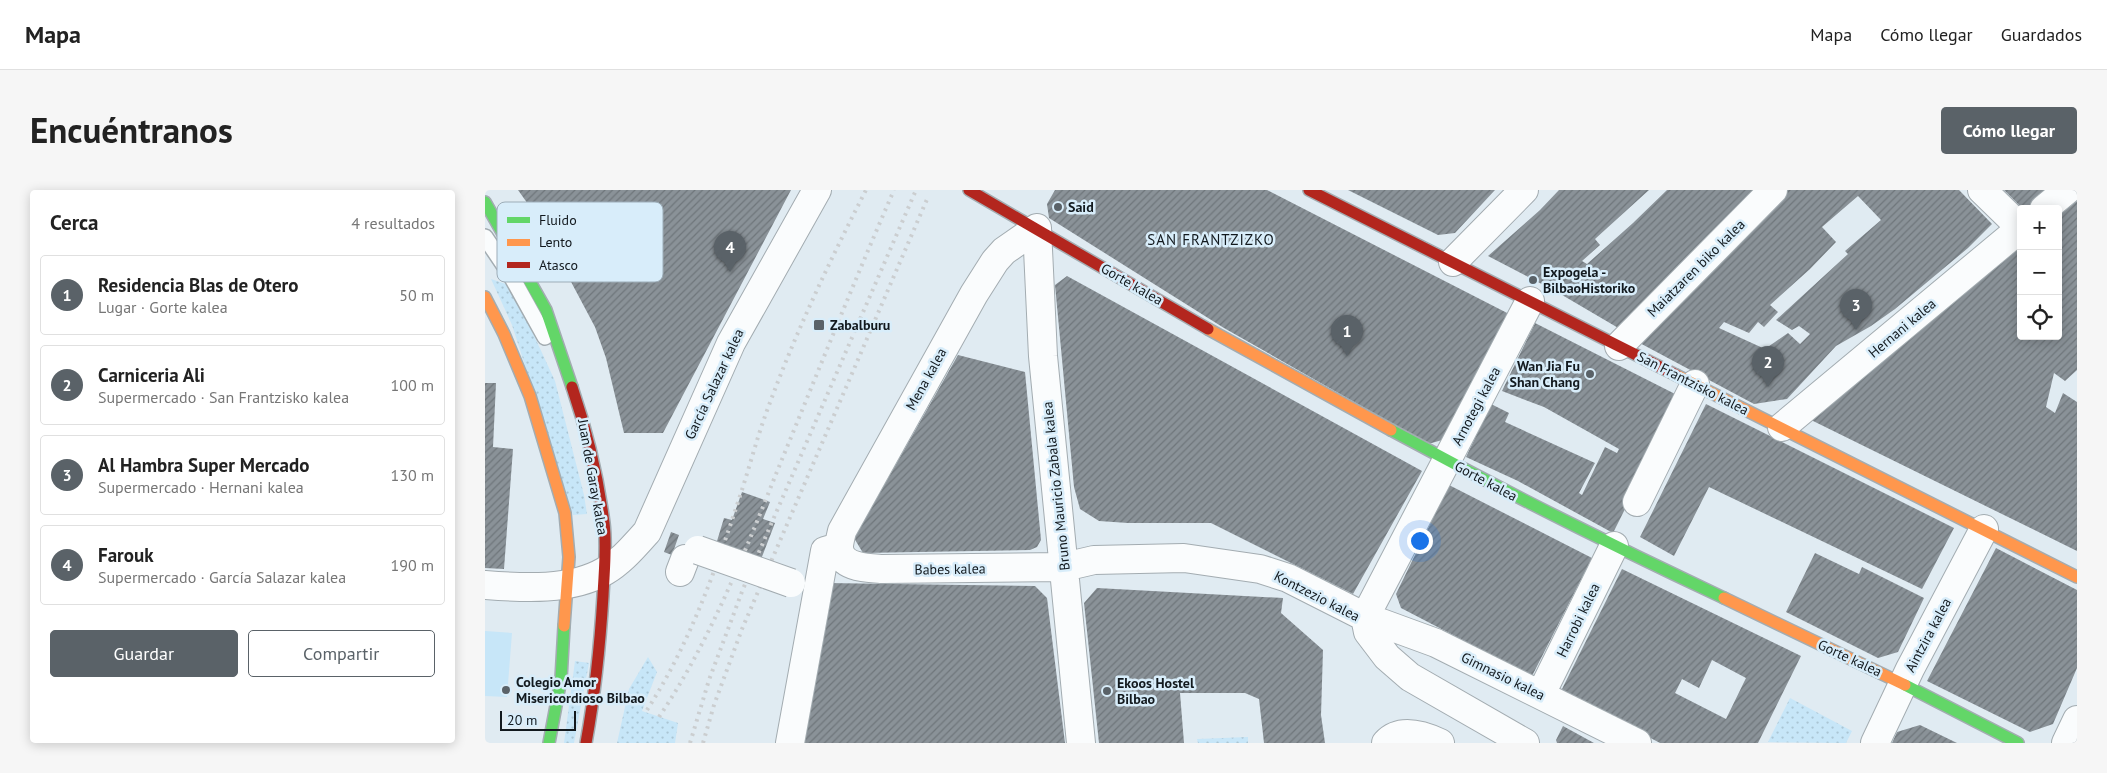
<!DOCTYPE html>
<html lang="es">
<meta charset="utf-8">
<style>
:root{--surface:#fff;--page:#f6f6f6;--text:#222;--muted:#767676;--line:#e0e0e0;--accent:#5a6268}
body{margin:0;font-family:"PT Sans",sans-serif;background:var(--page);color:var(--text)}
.controls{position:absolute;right:15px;top:15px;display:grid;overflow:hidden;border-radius:5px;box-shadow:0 2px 12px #0003}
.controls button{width:45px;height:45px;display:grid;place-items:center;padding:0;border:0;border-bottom:1px solid var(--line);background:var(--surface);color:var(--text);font:25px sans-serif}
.scale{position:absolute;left:15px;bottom:12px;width:76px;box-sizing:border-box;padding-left:5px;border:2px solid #12191e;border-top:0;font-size:14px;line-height:18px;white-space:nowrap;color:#12191e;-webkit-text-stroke:4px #d8edfa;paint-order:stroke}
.you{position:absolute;left:934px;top:350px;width:18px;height:18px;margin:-12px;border:4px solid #fff;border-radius:50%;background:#1a73e8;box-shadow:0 0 0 8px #1a73e833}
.badge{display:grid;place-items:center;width:32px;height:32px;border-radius:50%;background:var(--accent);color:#fff;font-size:16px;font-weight:700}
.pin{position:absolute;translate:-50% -41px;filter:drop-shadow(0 1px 2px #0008)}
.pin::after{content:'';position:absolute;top:26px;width:18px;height:15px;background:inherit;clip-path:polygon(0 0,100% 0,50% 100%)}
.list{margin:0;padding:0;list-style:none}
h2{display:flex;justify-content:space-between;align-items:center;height:65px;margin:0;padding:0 20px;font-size:21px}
h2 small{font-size:16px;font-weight:400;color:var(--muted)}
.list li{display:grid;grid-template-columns:32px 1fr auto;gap:15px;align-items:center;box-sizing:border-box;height:80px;margin:0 10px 10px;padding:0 10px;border:1px solid var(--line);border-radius:5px}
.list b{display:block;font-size:19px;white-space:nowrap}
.list p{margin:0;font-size:16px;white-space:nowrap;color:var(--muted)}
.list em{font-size:16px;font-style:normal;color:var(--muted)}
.actions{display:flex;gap:10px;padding:15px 20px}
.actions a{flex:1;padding:11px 0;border:1px solid var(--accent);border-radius:5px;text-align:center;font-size:18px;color:var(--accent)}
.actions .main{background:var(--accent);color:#fff}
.icon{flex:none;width:28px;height:28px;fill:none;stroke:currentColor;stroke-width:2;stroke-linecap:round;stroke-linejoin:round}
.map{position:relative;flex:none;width:1592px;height:553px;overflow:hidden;border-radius:5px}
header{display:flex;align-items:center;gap:30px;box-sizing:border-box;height:70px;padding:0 25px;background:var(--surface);border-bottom:1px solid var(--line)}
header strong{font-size:24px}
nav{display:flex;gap:28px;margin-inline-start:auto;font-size:18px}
.intro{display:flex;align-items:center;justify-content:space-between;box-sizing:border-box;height:120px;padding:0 30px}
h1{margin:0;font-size:35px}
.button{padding:12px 22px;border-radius:5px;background:var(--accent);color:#fff;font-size:18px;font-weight:700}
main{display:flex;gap:30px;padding:0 30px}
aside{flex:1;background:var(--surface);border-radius:5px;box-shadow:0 2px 12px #0003}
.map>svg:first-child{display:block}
.green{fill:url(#green-dots)}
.pitch{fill:#c7e6f8}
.building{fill:url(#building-hatch);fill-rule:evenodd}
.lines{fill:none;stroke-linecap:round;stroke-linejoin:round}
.lane-casing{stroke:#a3acb1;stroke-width:18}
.street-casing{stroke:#a3acb1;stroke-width:30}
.fast-casing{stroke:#a3acb1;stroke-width:14}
.slow-casing{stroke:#a3acb1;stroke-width:14}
.jam-casing{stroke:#a3acb1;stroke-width:14}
.lane{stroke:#fafcfd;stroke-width:15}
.street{stroke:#fafcfd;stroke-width:28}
.fast{stroke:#63d668;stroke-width:11}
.slow{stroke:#ff974d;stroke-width:11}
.jam{stroke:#b3261e;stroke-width:11}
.rail{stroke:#cbced0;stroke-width:4;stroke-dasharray:2.5 5;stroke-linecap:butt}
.street-bridge-casing{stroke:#a3acb1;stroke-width:30;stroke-linecap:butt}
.street-bridge{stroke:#fafcfd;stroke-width:28}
.poi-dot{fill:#5a6268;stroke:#d8edfa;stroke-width:2}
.labels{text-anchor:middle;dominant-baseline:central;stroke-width:5;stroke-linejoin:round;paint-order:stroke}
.poi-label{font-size:14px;font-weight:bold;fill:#12191e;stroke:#d8edfa;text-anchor:start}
.street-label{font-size:14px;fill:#12191e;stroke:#d8edfa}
.neighbourhood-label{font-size:15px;letter-spacing:1px;fill:#12191e;stroke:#d8edfa}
.key{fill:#d8edfa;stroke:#9dadb8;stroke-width:1}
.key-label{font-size:14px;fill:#12191e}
</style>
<header>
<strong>Mapa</strong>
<nav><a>Mapa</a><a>Cómo llegar</a><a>Guardados</a></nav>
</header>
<div class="intro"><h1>Encuéntranos</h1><a class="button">Cómo llegar</a></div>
<main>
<aside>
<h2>Cerca<small>4 resultados</small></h2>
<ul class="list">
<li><span class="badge">1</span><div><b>Residencia Blas de Otero</b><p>Lugar · Gorte kalea</p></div><em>50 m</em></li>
<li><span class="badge">2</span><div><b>Carniceria Ali</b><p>Supermercado · San Frantzisko kalea</p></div><em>100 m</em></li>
<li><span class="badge">3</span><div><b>Al Hambra Super Mercado</b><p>Supermercado · Hernani kalea</p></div><em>130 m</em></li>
<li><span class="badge">4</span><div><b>Farouk</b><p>Supermercado · García Salazar kalea</p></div><em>190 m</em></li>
</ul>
<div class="actions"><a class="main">Guardar</a><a>Compartir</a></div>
</aside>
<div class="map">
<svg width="1592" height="553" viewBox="0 0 1592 553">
<defs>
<pattern id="green-dots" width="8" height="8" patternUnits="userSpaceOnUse" patternTransform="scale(1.25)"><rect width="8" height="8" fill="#c7e6f8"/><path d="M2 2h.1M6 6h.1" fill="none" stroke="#aac5d4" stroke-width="1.8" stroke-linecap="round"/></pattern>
<pattern id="building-hatch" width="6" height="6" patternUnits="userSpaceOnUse" patternTransform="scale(1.25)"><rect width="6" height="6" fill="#8a9298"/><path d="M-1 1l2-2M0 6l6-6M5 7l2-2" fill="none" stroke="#6f767b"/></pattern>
</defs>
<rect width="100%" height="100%" fill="#e0ebf2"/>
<path class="green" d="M6,89L21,94L46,139L70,191L99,305L102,324L88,325L27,135Z
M163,467L172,482L157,521L193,533L190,553H132L144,499Z
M90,471L104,473L89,553H79Z
M1305,508L1367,541L1361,553L1283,552Z
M763,547V553H713L712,549Z"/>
<path class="pitch" d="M0,441L27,443L22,507L0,506Z"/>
<path class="building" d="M33,0H306L178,243H139L121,168L110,137L50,24Z
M570,0H782L1028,126L968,247L943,254L739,138L564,28L562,14Z
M863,0H1010L970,43L953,45Z
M1074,0H1164L1110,49L1115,55L1097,71L1102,74L1148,33L1182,0H1268L1160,110L1135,139L1072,102L1003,66L1055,20Z
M1301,0H1474L1507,34L1483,58L1410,119L1386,136L1351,156L1302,209L1269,214L1151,151ZM1373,6L1396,30L1360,61L1363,64L1291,130L1307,140L1314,136L1325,144L1315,154L1303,143L1280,159L1234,138L1239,132L1264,143L1273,132L1279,137L1293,122L1285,115L1325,79L1351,52L1337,37Z
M1519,0H1570L1551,16H1535Z
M1592,11V180L1580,191L1569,183L1561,217L1570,223L1578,203L1592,212V361L1322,228L1536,56V146H1573V26Z
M582,86L937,281L868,404L726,333H643L614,331L595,319L589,297L570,95Z
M1050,133L1196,207L1128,343L1033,291L981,267L1006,214L1024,223L1020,232L1110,273L1094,303L1097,305L1120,257L1132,263L1134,259L1059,217L1017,201Z
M473,165L540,182L556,350L552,357L545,360L378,363L369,348Z
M0,193H11L8,257L28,259L19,379L0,378Z
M1221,214L1469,338L1437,399L1224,297L1189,366L1155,347Z
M964,295L1107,368L1047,486L916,418L911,404Z
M257,302L285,312L278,329L290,333L273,377L229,361L239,328L247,330Z
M186,342L194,345L187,365L179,362Z
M1511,358L1592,400V478L1568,534L1545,542L1442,491Z
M1330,363L1374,384L1377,377L1439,408L1413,462L1393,468L1301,422Z
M1137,379L1316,466L1273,553H1175L1076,501ZM1227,470L1261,488L1241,529L1190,503L1197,489L1214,498Z
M341,393L550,396L562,408L580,553H315Z
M612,398L798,408L796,423L838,460L836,525L840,553H779L774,509L760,503H695L699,553H614L599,413Z
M1435,535L1472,553H1407L1412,542Z
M1078,536L1109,553H1072L1071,550Z"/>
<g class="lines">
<g class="lane-casing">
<path id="lane" d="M0,47L25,84L60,147"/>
</g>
<g class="street-casing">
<path id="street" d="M1559,19L1582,0
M552,38L519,61L510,71L489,104L357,341C356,346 354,352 354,357C354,378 383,378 397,379L579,377L609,370L699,368L775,379L803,388L880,427L951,453L1152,553
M552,38L558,166L596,553
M968,72L1039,0
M1134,156L1288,0
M1297,237L1536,38L1497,0
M1152,312L1210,194
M195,382L200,369
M0,395C38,398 86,401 120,381C137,371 149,356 162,342L246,153L332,0
M880,427L1045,111
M880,427L883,442L902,467L925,487L1040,553
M1056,504L1129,356
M305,553L340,361L354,357
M901,553C915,538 938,545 955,553
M1390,553L1425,479L1499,339
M1581,553L1592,530"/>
</g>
<g class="fast-casing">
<path id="fast" d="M0,12L61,120L87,197
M906,240C1015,299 1126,355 1239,408
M1420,495L1533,553
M64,553L76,489L79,436"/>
</g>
<g class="slow-casing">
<path id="slow" d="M0,107L19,144L45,206L80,323L84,367L79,436
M723,139L906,240
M1191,185L1592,387
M1239,408L1420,495"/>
</g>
<g class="jam-casing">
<path id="jam" d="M484,0L723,139
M824,0L1191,185
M87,197C102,241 113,287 119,333C122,357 119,382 118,406C115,456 110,504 101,553"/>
</g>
<use href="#lane" class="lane"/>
<use href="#street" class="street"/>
<use href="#fast" class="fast"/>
<use href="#slow" class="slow"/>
<use href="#jam" class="jam"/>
<path class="rail" d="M162,520C204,455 230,382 254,309C263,282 270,255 279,229C307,150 343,74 381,0
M174,527C224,453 258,367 291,284C330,189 368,94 409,0
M205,553L224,490L258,399L431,0
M218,553L229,515L257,439L443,7"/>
<g class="street-bridge-casing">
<path id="street-bridge" d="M213,360L306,393"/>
</g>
<use href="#street-bridge" class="street-bridge"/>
</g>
<g class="poi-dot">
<circle cx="573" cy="17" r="5"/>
<circle cx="1048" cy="90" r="5"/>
<rect x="328" y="129" width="12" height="12" rx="2.5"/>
<circle cx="1105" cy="184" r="5"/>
<circle cx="21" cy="500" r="5"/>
<circle cx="622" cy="501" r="5"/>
</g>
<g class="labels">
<g class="poi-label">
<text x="583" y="17">Said</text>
<text x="1058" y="82">Expogela -<tspan x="1058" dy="16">BilbaoHistoriko</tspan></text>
<text x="345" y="135">Zabalburu</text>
<text x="1095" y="176" text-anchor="end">Wan Jia Fu<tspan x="1095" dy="16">Shan Chang</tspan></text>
<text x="31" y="492">Colegio Amor<tspan x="31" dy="16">Misericordioso Bilbao</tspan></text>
<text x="632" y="493">Ekoos Hostel<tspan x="632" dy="16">Bilbao</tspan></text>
</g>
<g class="street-label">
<text transform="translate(1211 78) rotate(-45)">Maiatzaren biko kalea</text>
<text transform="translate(647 94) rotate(30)">Gorte kalea</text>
<text transform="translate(1417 138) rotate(-40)">Hernani kalea</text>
<text transform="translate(441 189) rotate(-61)">Mena kalea</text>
<text transform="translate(1208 193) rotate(27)">San Frantzisko kalea</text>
<text transform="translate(229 194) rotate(-65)">García Salazar kalea</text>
<text transform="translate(991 216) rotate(-62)">Arnotegi kalea</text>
<text transform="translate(108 287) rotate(80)">Juan de Garay kalea</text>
<text transform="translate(1001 291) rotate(28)">Gorte kalea</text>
<text transform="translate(571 296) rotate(-96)">Bruno Mauricio Zabala kalea</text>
<text transform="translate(465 379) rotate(-1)">Babes kalea</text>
<text transform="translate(832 406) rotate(27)">Kontzezio kalea</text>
<text transform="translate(1093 430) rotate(-64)">Harrobi kalea</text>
<text transform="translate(1443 445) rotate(-62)">Aintzira kalea</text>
<text transform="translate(1365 468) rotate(25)">Gorte kalea</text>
<text transform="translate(1018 486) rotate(26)">Gimnasio kalea</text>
</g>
<g class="neighbourhood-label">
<text x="726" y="49">SAN FRANTZIZKO</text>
</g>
</g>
<rect x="12" y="12" width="166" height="80" rx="8" class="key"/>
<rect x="22" y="27" width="23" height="6" fill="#63d668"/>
<rect x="22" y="49" width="23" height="7" fill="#ff974d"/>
<rect x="22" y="72" width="23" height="6" fill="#b3261e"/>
<g class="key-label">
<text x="54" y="35">Fluido</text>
<text x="54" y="57">Lento</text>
<text x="54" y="80">Atasco</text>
</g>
</svg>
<div class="controls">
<button>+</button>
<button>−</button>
<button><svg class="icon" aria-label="locate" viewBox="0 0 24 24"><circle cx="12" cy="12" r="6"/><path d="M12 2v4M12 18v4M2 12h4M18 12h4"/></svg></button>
</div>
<div class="scale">20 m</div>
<div class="you"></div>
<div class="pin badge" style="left:862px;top:166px">1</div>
<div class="pin badge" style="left:1283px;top:197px">2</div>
<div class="pin badge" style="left:1371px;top:140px">3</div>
<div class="pin badge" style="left:245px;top:82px">4</div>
</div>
</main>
